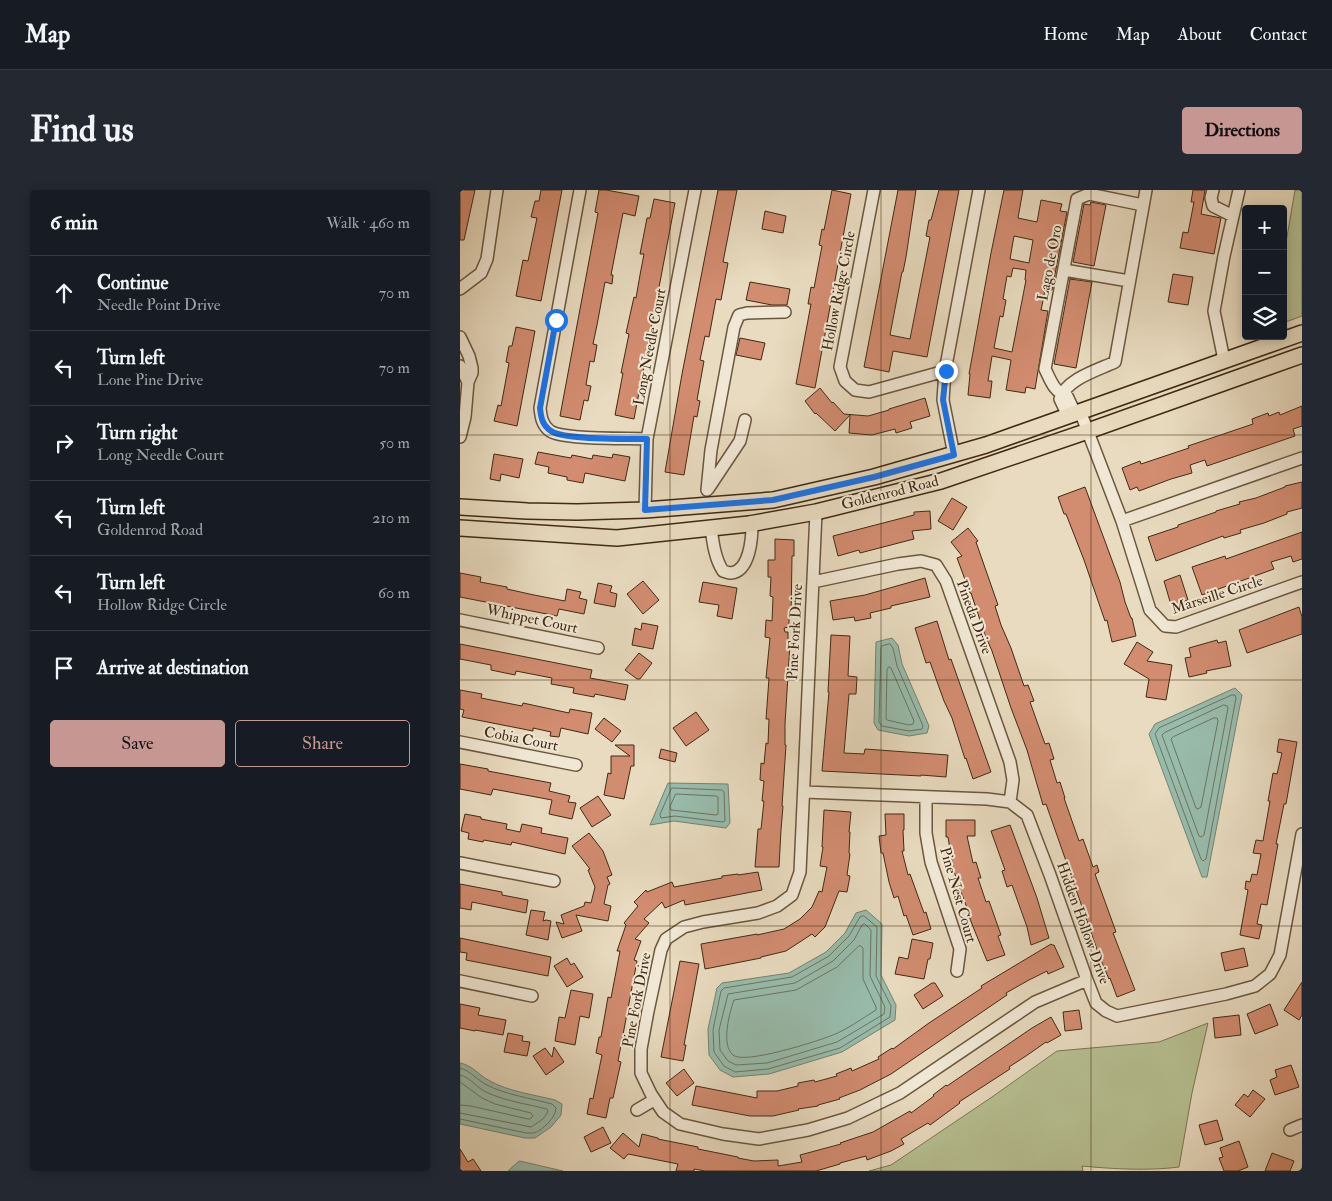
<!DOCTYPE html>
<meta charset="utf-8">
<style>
:root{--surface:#171b24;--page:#242831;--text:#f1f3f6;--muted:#9ea1a6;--line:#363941;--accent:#c59692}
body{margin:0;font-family:"IM FELL Double Pica",serif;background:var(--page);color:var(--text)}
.controls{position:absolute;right:15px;top:15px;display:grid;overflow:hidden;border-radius:5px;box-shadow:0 2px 12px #0003}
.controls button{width:45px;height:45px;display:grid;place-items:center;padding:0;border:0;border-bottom:1px solid var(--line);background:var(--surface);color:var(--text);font:25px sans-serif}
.stop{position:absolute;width:15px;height:15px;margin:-11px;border:4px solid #1a73e8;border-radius:50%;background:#fff}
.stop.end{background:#1a73e8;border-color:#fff;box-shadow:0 1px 5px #0008}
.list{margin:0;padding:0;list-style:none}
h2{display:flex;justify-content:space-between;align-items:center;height:65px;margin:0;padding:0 20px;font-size:21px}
h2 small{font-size:16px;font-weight:400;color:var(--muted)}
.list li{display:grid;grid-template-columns:32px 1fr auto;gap:15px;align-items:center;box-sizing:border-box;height:75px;padding:0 20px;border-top:1px solid var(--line)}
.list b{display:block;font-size:19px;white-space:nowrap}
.list p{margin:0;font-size:16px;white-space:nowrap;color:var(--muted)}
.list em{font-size:16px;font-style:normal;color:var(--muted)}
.actions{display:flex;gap:10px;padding:15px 20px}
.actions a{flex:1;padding:11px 0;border:1px solid var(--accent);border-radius:5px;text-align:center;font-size:18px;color:var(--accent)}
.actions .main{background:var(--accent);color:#111}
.icon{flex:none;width:28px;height:28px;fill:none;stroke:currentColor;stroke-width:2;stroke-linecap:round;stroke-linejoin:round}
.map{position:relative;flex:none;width:842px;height:981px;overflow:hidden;border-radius:5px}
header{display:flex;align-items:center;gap:30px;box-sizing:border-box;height:70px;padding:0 25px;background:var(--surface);border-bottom:1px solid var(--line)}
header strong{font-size:24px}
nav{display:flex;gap:28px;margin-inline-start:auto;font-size:18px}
.intro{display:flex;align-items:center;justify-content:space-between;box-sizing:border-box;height:120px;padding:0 30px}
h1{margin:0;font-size:35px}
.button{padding:12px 22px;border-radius:5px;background:var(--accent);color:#111;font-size:18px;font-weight:700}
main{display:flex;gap:30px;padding:0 30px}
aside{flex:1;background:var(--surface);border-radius:5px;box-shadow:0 2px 12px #0003}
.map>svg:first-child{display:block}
.green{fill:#b6c092;stroke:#7c7652}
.water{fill:#98bcac;stroke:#75826f}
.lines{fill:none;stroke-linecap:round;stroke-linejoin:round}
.shore{stroke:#6c7460;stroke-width:1}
.building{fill:#d28c70;stroke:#412b13;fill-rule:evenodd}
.minor-casing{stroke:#6b573e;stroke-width:14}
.major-casing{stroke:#412b13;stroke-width:18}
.minor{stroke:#f0e8d5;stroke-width:11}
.major{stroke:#e8dbbf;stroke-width:15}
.route{stroke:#1a73e8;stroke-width:6}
.grid{fill:none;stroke:#412b13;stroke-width:1;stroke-opacity:0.55}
.labels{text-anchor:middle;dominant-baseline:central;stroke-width:4;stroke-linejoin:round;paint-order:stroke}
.street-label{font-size:15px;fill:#412b13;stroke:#f0e8d5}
</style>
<header>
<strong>Map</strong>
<nav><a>Home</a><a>Map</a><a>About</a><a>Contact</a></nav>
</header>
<div class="intro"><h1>Find us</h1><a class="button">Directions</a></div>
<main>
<aside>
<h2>6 min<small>Walk · 460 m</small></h2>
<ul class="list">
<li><svg class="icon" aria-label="ahead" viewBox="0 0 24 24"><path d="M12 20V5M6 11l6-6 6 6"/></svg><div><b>Continue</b><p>Needle Point Drive</p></div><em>70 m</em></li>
<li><svg class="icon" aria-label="left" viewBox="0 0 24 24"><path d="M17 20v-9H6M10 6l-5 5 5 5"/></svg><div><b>Turn left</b><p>Lone Pine Drive</p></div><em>70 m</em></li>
<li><svg class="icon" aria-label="right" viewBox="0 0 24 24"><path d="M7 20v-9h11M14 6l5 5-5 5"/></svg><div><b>Turn right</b><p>Long Needle Court</p></div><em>50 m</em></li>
<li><svg class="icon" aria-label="left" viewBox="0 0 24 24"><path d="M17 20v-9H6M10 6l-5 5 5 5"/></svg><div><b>Turn left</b><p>Goldenrod Road</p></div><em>210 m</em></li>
<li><svg class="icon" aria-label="left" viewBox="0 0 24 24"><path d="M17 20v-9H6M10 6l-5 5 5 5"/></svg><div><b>Turn left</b><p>Hollow Ridge Circle</p></div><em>60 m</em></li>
<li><svg class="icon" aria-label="arrive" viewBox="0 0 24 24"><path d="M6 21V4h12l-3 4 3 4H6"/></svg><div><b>Arrive at destination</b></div></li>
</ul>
<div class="actions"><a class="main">Save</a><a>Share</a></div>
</aside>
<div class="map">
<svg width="842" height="981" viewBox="0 0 842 981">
<rect width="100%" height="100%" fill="#e8dbbf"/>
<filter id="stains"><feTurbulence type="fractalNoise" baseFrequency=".004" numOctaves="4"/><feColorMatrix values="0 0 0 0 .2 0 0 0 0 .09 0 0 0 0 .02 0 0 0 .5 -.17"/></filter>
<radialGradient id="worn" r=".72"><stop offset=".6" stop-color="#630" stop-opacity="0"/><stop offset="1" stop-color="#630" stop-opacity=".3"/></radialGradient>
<path class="green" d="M835,0H842V126L823,133V70Z
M748,833L732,903L719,977C690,981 652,979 622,976L623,981H409L431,975L532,907L597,861L699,852Z"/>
<path class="water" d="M432,448L438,455L442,474L469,536L467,543L449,546L418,540L414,533L416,452Z
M775,498L782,505L747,687H742L689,544L695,534Z
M208,593L268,594L270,633L266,638L214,631L190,635Z
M406,720L422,734L421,785L436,815L435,830L382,862L309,884L273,887L260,880L249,865L248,839L257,798L262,793L329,783L366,762L385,743L396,723Z
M0,873C14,876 18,885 30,891C47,901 75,905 95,910L102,914L101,925L91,937L75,948H65L0,934Z
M59,971L64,972L103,981H48Z"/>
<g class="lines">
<path class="shore" d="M430,454L433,458L437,476L463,536L462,539L449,541L422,536L419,532L421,458L422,456Z
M429,477L431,478L454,531L453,534L449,535L427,530L426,529L427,480Z
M772,505H775L776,508L746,669L743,671L741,669L695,544L699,538Z
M764,515L767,516L768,518L744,645L741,647L739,646L702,545L704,543Z
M754,528H757L758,531L741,617L738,619L736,618L711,549L713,547Z
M212,598L262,600L264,602L265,631L262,632L215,626L201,628L200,625Z
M216,604L256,606L258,607V624L256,625L211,620L210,617Z
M404,726L417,737L416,786L431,816L430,827L380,858L308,879L275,882L264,876L254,862L253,840L261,801L264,798L332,787L369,766L389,746L400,727Z
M405,734L411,740L410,786L425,817L424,824L377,852L307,873L276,875L268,871L260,860L259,840L268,804L335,793L373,771L394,750L402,735Z
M399,756H401L403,758V789L416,817V820C403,828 386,840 373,845C358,851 284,875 273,865C261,855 269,824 274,810L336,800L377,777Z
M0,878C11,881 17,890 27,895C43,904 74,909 92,914L96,918C96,927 83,940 74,943C73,943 67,943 66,943L0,929
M0,885C10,887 17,898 26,902C45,911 67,914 87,919L88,922L83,929L71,937L0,923
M0,892L22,908L35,914L71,923L73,926L70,929H68L11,916L0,915"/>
</g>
<path class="building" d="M0,0H15L4,50H0Z
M81,0H102L81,111L56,106L63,70L68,71L77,28L71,27L75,11H79Z
M139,0H146L179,6L175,26L163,23L151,85H153L152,94L145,92L137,135L133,154L137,155L134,172L130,171L126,195L131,196L128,211L124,210L120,230L100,226L138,23L135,22Z
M258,0H277L263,72L268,73L261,110L256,109L249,147L245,146L240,170L244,171L237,210L240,211L237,227L234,226L224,285L205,282L222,184Z
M372,0L391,4L355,198L336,194L351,114H348L351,97L354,98L362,56L359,55L362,39L364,40Z
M438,0H456L446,67L443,82H442L430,145L450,149L470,47L466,46L469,30H471L479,0H499L467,167L433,161L429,182L404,177Z
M544,0H563L558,28L577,32L581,10L602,14L600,21L607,22L592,100L585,98L584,106L581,120L588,121L575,199L566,197L565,203L546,200L551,170L532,166L528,191H532L530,208L508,205L510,184H509L531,63ZM554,46L573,50L569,73L550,69ZM553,78L566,80L565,90H566L552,162L534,158L540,126L543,127L546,110L543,109L547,86L551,87Z
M733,0H745L741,24L761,28L754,64L720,58L723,42L728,43L734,12H731Z
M194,9L215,13L174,229L155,225L163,183H161L169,144L166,143L174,107L176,108L180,85L184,64H180L187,28H190Z
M631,12L646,15L634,76L613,72L624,14L630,15Z
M305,21L326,26L323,43L302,39Z
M713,84L733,87L728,115L708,112Z
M610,89L632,92L616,178L594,174Z
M290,92L330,99L327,115H312L286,110Z
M56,137L75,141L57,236L34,231L38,215L41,216L49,173L46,172L49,156H52Z
M280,148L305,153L301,170L276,165Z
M360,198L372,213L373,212L384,224L408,226L429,220V219L465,208L470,226L450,232L452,238L436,243L435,239L412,245L389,243L390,225L375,241L356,223L355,224L345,211Z
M842,216V236L833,239L835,246L747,276L745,270L730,275L732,283L711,289L679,301L677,297L670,300L662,278L680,271L681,274L729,258L728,256L793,234L792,229L808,223L809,226L819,222L820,225Z
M78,262L111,268L112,265L132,269L133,265L152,268L153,264L170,267L165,291L125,283L123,293L107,290V287L88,283L89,277L75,274Z
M34,264L63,269L59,288L41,284L40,291L30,289Z
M842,292V318L827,322V324L804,333L780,340L781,343L764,348L763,346L696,371L688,347L718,337V335L756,322V321L780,314L779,312L796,308L825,297V296Z
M625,297L660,392L665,412L671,428H672L676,446L652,452L647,430L645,431L624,370L606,324H604L598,307Z
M492,308L507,317L493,340L478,331Z
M470,321L471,339L452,341L454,349L400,363L399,360L378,366L373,346L454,325V322Z
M508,338L518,351L516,352L538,415L535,416L541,435L551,458L564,496L568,495L574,511L570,512L585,554L589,553L594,569L590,570L597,593L600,592L605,608H604L619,651L623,649L633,677L637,675L639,682L635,684L656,742L653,743L675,800L657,807L650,788L649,789L640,768L586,614L583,615L567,560L551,518L532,461L525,445L511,403H510L497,368L502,366L491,352Z
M842,342V369L833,372L831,366L811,372L814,379L742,405L732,377L765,366L766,369Z
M315,349L334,350V366H332L331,428H329V437L324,438L325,442H328V453H330L325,534V555H326L322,616H323L321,640L319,677H295L298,639H301L304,611H302L304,591L300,590L301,573L304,574L306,553L308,554L309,529H306L309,488H306L310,448L305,447L306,430L312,431L313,407L310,406L311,387H308V370H315Z
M0,383L21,387L20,392L47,397V399L74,405L105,411L107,399L121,402L119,408L127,410L124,424L99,419L97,426L0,407Z
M720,385L728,410L711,415L704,391Z
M465,388L470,407L431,416V418L410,423L411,428L395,431L394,427L373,430L370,411L405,405Z
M183,391L199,410L183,424L167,404Z
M243,392L277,398L272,429L257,426L259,415L239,412Z
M138,393L152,396L150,402L157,404L155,417L134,413Z
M839,417L842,427V444L787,463L779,440Z
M477,431L489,470L491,469L531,582L513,589L506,568L505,569L492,528L484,511L470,472L466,473L455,438Z
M182,433L198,436L193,459L172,455L175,438L181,440Z
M371,445L390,446L388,486L397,487L396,504H389L384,563L404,564L405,559L488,565L486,587L461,585V586L362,581L369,502H368Z
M757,450L758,453L766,451L771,476L746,481L747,483L729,487L725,468L731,467L729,458Z
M677,452L693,462L687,471L712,475L706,510L686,507L689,489L664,474Z
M0,454L132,480L130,488L168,495L165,510L135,504L134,507L113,503L114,498L91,494L92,488L56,481L55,485L31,480V475L0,469Z
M179,463L192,473L180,489H177L165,480Z
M0,500L22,504L21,508L62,516L63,513L109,523L110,519L132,523L128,544L101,538L99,547L90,546L91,542L73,538V541L2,527L4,520L0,519Z
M236,522L249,540L226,556L213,538Z
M144,528L161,541L152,552L135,539Z
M819,549L837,552L826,614H824L816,654H818L807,715L801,714L797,734L802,735L799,749L780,745L788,700L785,699L786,691L790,692L792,684L797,685L801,664L793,663L796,650L803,651L810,611H808L813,583L817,584L822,563L817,562Z
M155,555H174V576H171L164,609L144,605L148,583L151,584V566H170Z
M201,559L217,563L215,572L199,568Z
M0,574L28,579V581L91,593L89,601L110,606L108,612L116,613L112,629L89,624L92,610L33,599L31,605L0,599Z
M138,606L151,625L132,637L120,618Z
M364,620L391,622L389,642H390L389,663L390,664L387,685L390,686L387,702L379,701L365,737L355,747L352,744L326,761L301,767V768L245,779L241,754L297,744V745L324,739L340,729L352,717L359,701L362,702L367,677L360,676L363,657H362Z
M5,624L21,627V629L47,634L46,639L60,642L62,634L82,638L81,643L108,648L105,664L52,652L51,655L24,650L23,652L8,649L9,643L1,641Z
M425,624H444V640H443L444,661H442L448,685L450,684L464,723L466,722L471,739L453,745L446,725L444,726L438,706L434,708L429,692L423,663H421L419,646L426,645Z
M486,630H515V646H507L513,673L516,672L521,688H518L526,712L529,711L541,745L538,746L545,765L527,771L512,734L506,718H507L498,694L493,678L488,647H486Z
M550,635L577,708L589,748L571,755L567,737L552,695L547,697L542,681L545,680L531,641Z
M129,643L143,661L152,685L147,687L150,694L148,695L144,714L151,716L148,731L116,725L122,741L102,748L96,732L104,734L101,725L124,716L125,712L131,713L135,697L128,680L130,679L112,656Z
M298,682L302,700L225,715L224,710L205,718L202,712L184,729L189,733L175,749L181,751L174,770L177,771L158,871L161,872L153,908H150L146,928L127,924L130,908L133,909L142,865L136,863L139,847H141L148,807L151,808L160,761H157L166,735L164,733L178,716L174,712L186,700L187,702L212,692L214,697L262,688V686L278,684V685Z
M0,694L42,702V705L68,710L66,723L12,712L11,720L0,718Z
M71,720L85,722L83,731L86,730L91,731L88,750L66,745Z
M0,748L91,767L88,786L6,770L7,763L0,762Z
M452,749L473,753L470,769H468L464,789L435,784L439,767L448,769Z
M591,754L592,755H594L604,777L588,784L587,781L569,790L546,803L547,805L431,884L400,900L379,908L380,909L358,915V916L338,919L339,920L313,926H290L232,915L236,896L297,908V901H317L338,896V893L354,890L355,892L377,886L376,884L391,878L392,881L419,869L418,867L432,858L433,859L469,833L522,798L521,796Z
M784,758L788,776L765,781L761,763Z
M107,768L111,775L114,773L123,787L107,797L94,776Z
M220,771L239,774L224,855H226L223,871L201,867Z
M842,792V825L839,830L824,820Z
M472,793H475L483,806L463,819L454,805Z
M111,800L133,804L129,828L120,826L115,855L95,851L99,827L105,828Z
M0,814L20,818L18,825L46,830L43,845L15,840V841L0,838Z
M810,814L818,835L795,844L787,824Z
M619,820L622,839L605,841L603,822Z
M779,825L781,845L755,848L753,828Z
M591,827L601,845L587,853L586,852L566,866L549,877L550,879L499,912L500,913L470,935L468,933L441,949L444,954L431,961L407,970L406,966L380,973V974L356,981H245L234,979V981H216L218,974L168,964L164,969L150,958L163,943L179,957L182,944L198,948V949L238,957V959L278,967V968L294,971L318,970V976L342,972L340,965L381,954L380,953L413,942L450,921L451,923L474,906L473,905L486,895L487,896L572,838Z
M48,843L63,846L62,851L70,852L67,866L44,862Z
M94,857L104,872L86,885L73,866L85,858L92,867Z
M831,875L839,897L815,905L810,890L817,887L815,880Z
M224,879L234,893L217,906L206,893Z
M793,900L805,909L790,927L775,915L784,904L788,907Z
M757,930L763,950L745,955L739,935Z
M143,937L151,953L131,962L124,947Z
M779,951L788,977L778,981H764L759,968L763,967L760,958Z
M0,959L8,972L13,969L21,981H0Z
M812,963L834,971L830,981H805Z"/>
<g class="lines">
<g class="minor-casing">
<path id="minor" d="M120,0L80,218C81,227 82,235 90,241C103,250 169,248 187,249
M414,0L380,177L385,191L395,200L409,202L485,181
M753,0L751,8L753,16L773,26
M604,80L669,91
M0,99L21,83L27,69L37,0
M0,147L9,166L12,178V183L8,192L5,227L0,247
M764,170L754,121L764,66L779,0
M0,176L8,192
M620,221L662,331L690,420L705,436L716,437L842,392
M615,223L607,206C594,202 591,191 585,179L617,9L629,4L683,15
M608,226L600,209C606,189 638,180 655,172L686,0
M494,265L483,210L485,181L519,0
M248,299L280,251L285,230
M247,300L251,260L274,137L279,125L287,123L325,122
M185,320L187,249L235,0
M356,322L340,682L332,705L317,716L298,723L243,732L224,737L206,749L201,760L188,821L181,859V883L191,904L203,922L220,934L263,944L299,949L348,940L388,928L440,903L575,812L627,790
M662,331L842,268
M251,338C253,353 255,369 263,381C266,382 269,383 271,383C290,381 292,348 292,334
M353,392L438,374L461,371L476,375L486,391L550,572L553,590L550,612
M0,430L138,458
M0,552L116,575
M344,602L527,609L550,612L567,625L590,685L627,790L636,813L646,821L657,826L766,804L795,796L810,784L820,765L842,644
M466,607V643L471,672L500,759L497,781
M0,673L94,691
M0,791L72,806
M177,920L194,910
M830,940L842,935"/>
</g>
<g class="major-casing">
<path id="major" d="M0,317L67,321L117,322L185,320L313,310L414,287L526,255L842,143
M0,338L157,348L289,334L356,322L481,291L628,241L842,165"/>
</g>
<use href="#minor" class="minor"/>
<use href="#major" class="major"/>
</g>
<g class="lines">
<path class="route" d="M96,130L80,218C81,227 82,235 91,241C103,250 168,249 187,249L185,320L313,310L414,287L494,265L483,210L486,181"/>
</g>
<path class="grid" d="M210,0V981M421,0V981M631,0V981M0,245H842M0,490H842M0,736H842"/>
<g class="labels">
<g class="street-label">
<text transform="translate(590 73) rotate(-79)">Lago de Oro</text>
<text transform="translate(379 101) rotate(-79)">Hollow Ridge Circle</text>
<text transform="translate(190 157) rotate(-79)">Long Needle Court</text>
<text transform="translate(430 303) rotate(-14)">Goldenrod Road</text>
<text transform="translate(757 405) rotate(-18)">Marseille Circle</text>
<text transform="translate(514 427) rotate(70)">Pineda Drive</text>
<text transform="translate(72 429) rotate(12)">Whippet Court</text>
<text transform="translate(335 442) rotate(-87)">Pine Fork Drive</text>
<text transform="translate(61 549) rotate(11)">Cobia Court</text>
<text transform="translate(498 705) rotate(74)">Pine Nest Court</text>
<text transform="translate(623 733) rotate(70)">Hidden Hollow Drive</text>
<text transform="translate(177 810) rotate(-79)">Pine Fork Drive</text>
</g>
</g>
<rect width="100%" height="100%" filter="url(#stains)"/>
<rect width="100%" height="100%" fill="url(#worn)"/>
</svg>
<div class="controls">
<button>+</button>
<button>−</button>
<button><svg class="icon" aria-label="layers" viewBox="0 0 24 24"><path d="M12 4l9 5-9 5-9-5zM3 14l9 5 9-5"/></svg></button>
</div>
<div class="stop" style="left:96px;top:130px"></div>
<div class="stop end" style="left:486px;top:181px"></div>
</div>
</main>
